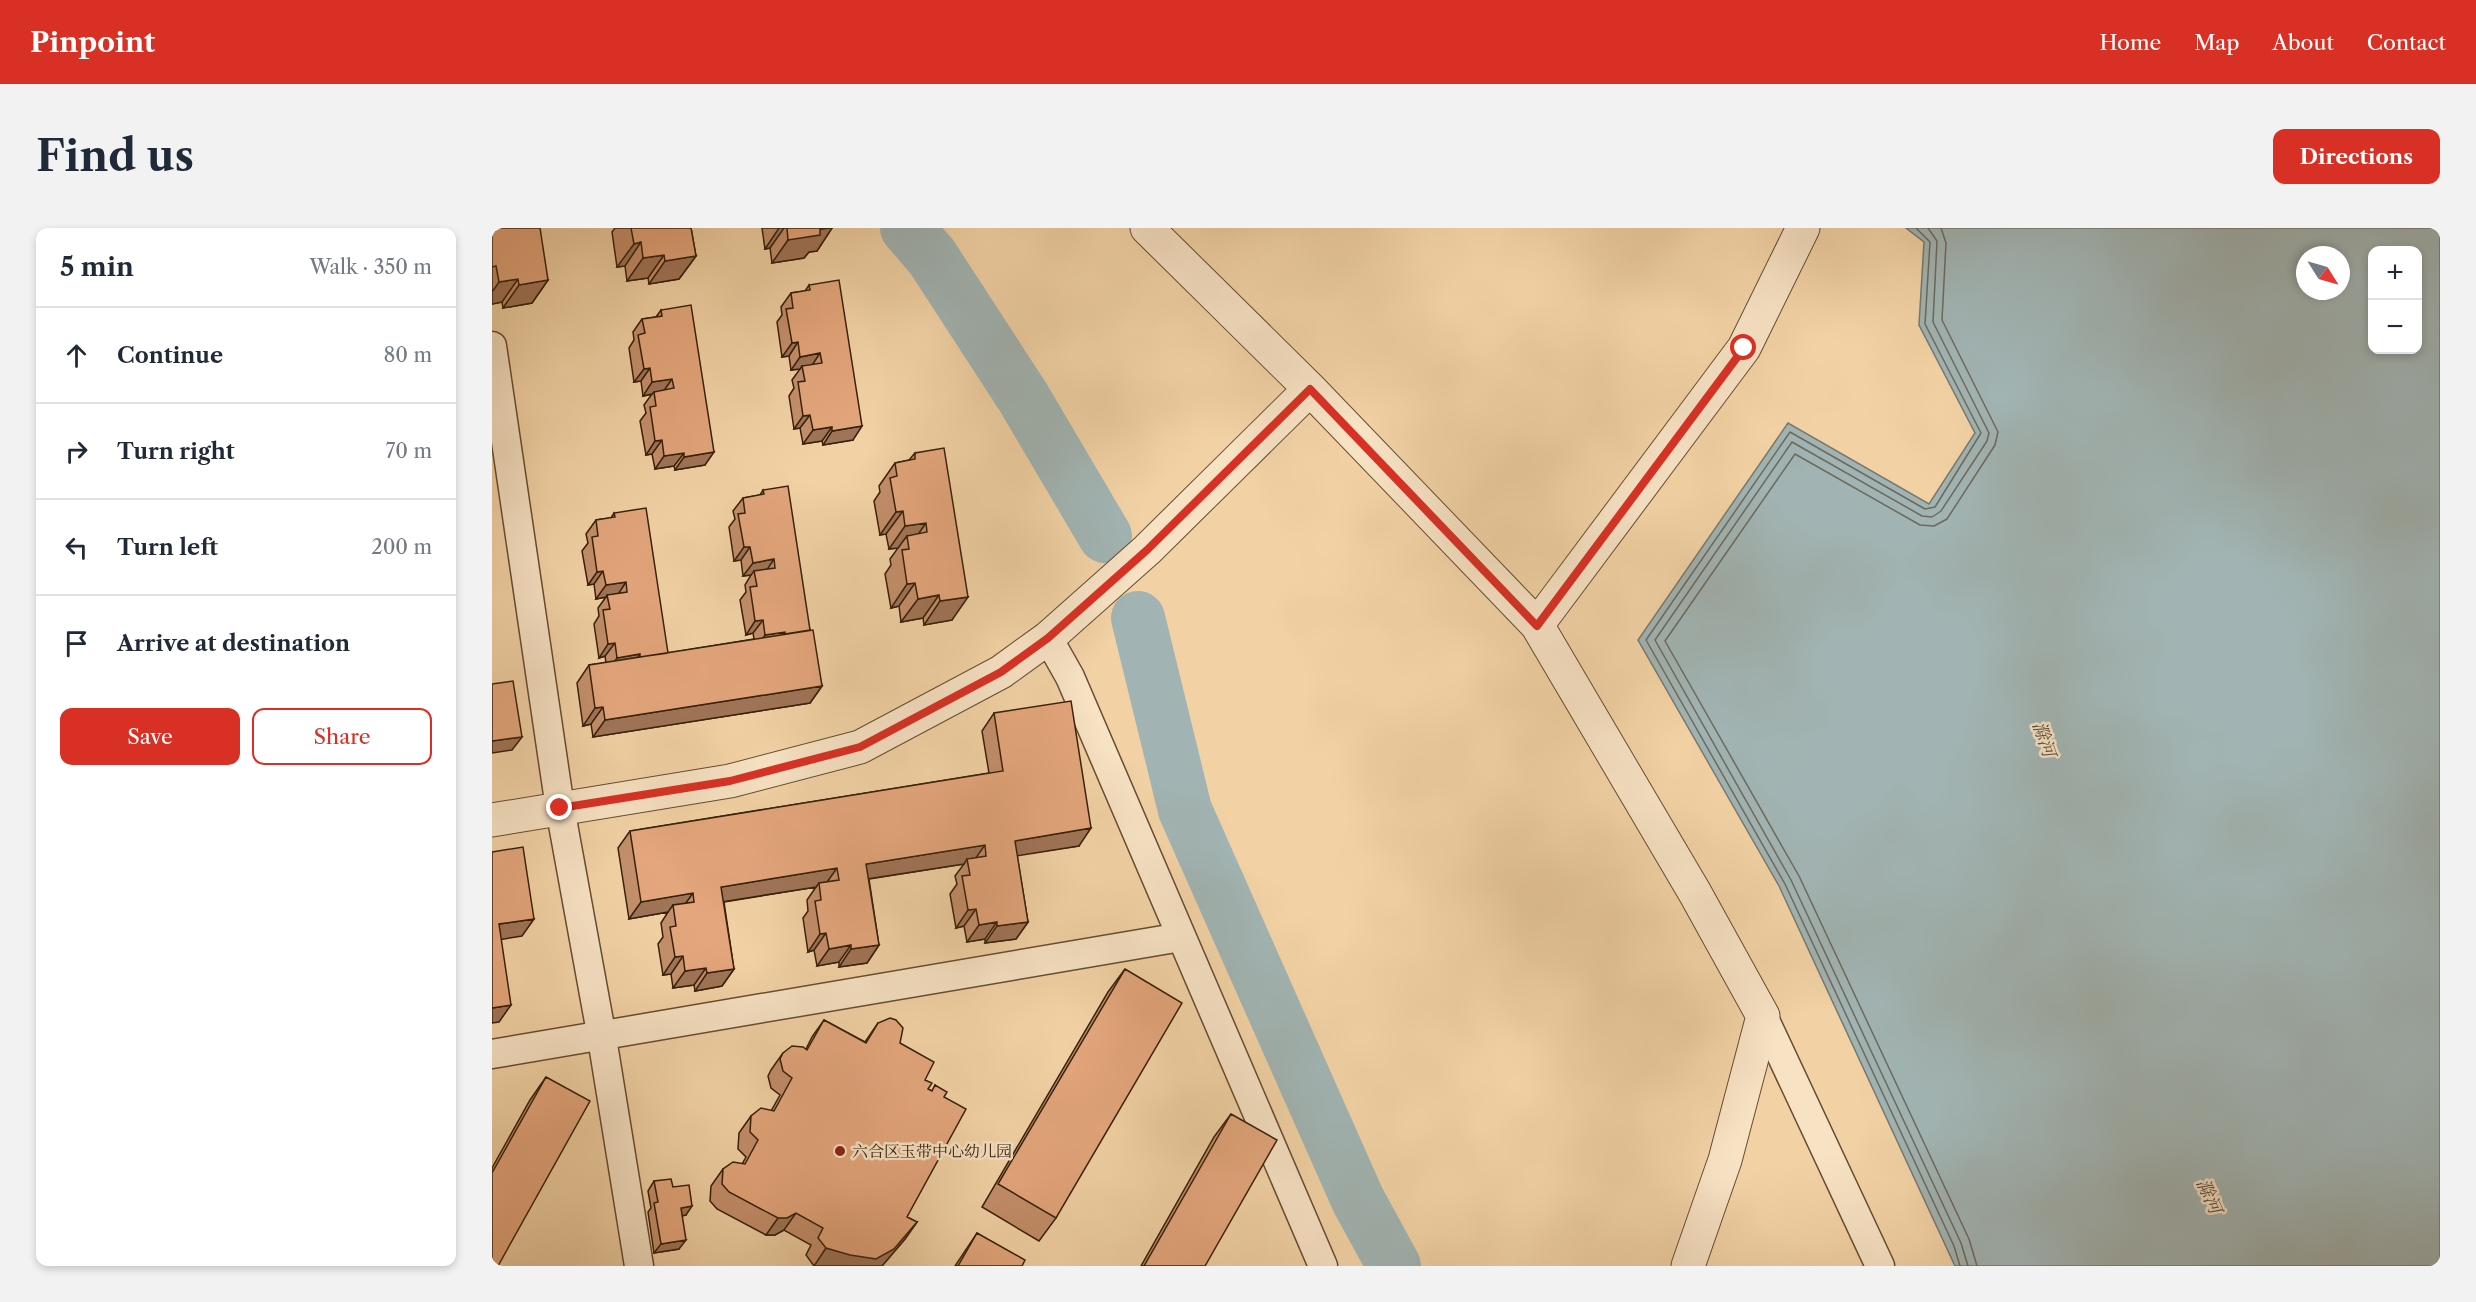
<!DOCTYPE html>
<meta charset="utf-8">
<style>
:root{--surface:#fff;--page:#f2f2f3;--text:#1f2937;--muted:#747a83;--line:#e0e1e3;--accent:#d93025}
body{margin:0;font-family:"Libre Caslon Text","Noto Serif SC",serif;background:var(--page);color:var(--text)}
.controls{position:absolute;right:18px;top:18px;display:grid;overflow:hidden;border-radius:12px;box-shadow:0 3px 9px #0003}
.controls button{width:54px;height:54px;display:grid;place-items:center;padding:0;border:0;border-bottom:2px solid var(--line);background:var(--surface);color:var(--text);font:30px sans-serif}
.compass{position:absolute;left:1804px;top:18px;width:54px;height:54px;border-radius:50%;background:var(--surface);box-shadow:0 3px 9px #0003;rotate:127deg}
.stop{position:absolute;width:18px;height:18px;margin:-14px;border:4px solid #d93025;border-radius:50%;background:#fff}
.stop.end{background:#d93025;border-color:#fff;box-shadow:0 2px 6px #0008}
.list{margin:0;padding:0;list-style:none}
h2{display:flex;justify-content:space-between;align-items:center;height:78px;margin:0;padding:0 24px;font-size:26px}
h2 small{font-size:20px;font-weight:400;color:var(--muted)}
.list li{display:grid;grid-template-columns:39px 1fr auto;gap:18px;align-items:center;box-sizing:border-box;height:96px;padding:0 24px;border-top:2px solid var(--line)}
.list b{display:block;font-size:22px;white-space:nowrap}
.list em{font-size:20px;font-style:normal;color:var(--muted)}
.actions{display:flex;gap:12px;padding:18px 24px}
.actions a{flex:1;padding:14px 0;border:2px solid var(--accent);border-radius:12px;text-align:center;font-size:21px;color:var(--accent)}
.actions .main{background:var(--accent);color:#fff}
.icon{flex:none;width:33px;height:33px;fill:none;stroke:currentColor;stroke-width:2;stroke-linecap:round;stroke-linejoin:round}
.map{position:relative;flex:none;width:1948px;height:1038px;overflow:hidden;border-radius:12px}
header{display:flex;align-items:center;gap:36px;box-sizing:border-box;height:84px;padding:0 30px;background:var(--accent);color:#fff}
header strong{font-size:28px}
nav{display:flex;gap:33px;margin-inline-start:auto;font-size:21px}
.intro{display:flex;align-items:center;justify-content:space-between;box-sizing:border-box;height:144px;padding:0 36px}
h1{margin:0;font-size:42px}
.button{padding:15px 27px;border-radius:12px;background:var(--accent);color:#fff;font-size:21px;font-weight:700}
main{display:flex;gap:36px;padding:0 36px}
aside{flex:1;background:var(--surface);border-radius:12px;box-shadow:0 3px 9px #0003}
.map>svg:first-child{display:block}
.water{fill:#a1b4b3;stroke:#77796f;stroke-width:1.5;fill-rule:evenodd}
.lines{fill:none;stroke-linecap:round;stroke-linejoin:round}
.shore{stroke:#6c6a5e;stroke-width:1.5}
.river{stroke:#a1b4b3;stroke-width:54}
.minor-casing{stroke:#664c31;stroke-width:31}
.tertiary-casing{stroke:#664c31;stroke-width:35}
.minor{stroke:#f7e2c4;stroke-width:28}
.tertiary{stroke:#f7e2c4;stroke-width:33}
.wall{fill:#c48f6b;stroke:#37200a;stroke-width:1.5}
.shaded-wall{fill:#a07457;stroke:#37200a;stroke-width:1.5}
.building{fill:#e4a67c;stroke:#37200a;stroke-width:1.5}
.route{stroke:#d93025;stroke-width:8}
.poi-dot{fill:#8f2418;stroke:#f7e2c4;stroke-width:2}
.labels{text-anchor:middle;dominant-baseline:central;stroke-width:5;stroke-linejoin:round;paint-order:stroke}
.poi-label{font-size:16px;fill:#37200a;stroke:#f7e2c4;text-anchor:start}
.water-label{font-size:18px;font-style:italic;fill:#574c3d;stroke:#f7e2c4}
</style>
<header>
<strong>Pinpoint</strong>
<nav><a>Home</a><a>Map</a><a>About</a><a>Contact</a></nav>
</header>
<div class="intro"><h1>Find us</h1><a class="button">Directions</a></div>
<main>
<aside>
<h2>5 min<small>Walk · 350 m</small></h2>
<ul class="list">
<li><svg class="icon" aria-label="ahead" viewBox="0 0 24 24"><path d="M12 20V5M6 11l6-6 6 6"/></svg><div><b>Continue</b></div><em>80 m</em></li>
<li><svg class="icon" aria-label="right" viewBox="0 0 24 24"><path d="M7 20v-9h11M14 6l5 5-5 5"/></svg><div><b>Turn right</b></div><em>70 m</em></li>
<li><svg class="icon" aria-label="left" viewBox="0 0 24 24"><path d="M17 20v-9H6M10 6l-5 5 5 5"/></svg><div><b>Turn left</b></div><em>200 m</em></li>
<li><svg class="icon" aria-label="arrive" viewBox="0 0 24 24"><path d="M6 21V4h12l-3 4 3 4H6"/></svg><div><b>Arrive at destination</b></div></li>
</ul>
<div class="actions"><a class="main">Save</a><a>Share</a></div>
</aside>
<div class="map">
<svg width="1948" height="1038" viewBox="0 0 1948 1038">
<rect width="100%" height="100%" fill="#f2d2a5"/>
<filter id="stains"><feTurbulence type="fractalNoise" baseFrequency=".00333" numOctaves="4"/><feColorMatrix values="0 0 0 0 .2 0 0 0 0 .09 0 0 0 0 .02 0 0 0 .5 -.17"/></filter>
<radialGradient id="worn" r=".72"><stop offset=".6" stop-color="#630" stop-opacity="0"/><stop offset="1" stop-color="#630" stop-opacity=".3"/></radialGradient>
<path class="water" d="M1414,0H1948V1038H1463L1287,658L1146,412L1296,195L1437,276L1483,205L1427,97L1432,14ZM1880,22H1926V122H1880ZM1813,27H1849V63H1813Z"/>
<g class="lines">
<path class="shore" d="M1424,0L1438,14L1433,96L1489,205L1443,279L1433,281L1298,204L1154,412L1293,656L1462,1018L1468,1038
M1436,0L1445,13L1441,94L1497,205L1495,213L1449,283L1440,289L1430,288L1300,214L1163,412L1299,652L1469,1015L1476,1038
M1449,0L1454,15L1450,92L1506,204L1503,217L1455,291L1442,298L1428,297L1303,226L1173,413L1307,648L1477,1011L1485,1038"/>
<path class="river" d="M415,0L440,29L531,169L613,308
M646,390L693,582L866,972L902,1038"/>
<g class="minor-casing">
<path id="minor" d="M0,118L68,580L110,810L147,1038
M556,410L578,449L831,1038
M1271,788L1388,1038
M0,826L689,709"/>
</g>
<g class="tertiary-casing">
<path id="tertiary" d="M655,0L818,161L1045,397L1203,665L1271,788L1233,932L1196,1038
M1045,397L1252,120L1311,0
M0,592L238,553L368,519L509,444L556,410L655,322L818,161"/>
</g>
<use href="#minor" class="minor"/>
<use href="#tertiary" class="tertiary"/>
</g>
<path class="wall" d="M0,0L56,52L40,75L11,80L10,74L0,76Z
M123,0H199L204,28L187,51L157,56L156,50L135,53L133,38L125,39L120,4Z
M270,0H340L325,23L317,24L312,30L280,35L278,20L273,21Z
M317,57L361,212L331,217L330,213L311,216L308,200L302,201L297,168L302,160L300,152L308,141L299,142L297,128L290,129L285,94L290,87L289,79L299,65L313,63Z
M169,82L213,237L183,242L182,238L163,241L160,226L154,227L148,193L154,185L152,177L160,166L151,168L149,153L142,154L137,120L142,112L141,104L150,91L164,89Z
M423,225L460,392L432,397L431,390L409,394L407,378L399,380L393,346L399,337L398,331L406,320L397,321L394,306L388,307L382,273L388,264L387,258L403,235L417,232Z
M271,262L318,402L330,458L318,475L101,509L99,496L91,498L85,455L97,437L114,435L113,428L107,430L102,396L107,388L106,380L114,369L104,371L102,356L96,357L90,323L96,315L94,306L104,292L119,290L122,285L176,425L262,411L261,405L254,407L248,372L254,364L253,357L259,347L251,348L249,332L242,333L237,299L243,291L241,283L251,270L268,267Z
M502,485L587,618L525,627L536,694L524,711L493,715V711L475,714L472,698L464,700L458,666L465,656L463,648L472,636L377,651L387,717L375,735L347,739V734L325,738L322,722L316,724L311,690L316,683L315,672L324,659L232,674L242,741L230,758L203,763L202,757L181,760L179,746L171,747L166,716L171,709L169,695L176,684L137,691L126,620L138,603L497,545L490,503Z
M633,741L564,990L547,1013L490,979L616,764Z
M332,792L373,814L386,795L408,815L433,852L436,861L440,863L443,857L452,869L415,989L425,994L413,1011L390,1038H322L314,1027L319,1017L292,1002L283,1007H274L225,981L218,973L219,958L231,941L250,936L254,929L246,921L247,905L259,888L279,883L288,867L279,860L276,848L279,842L291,825L314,821L320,809Z
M54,849L0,1038V940L38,872Z
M739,886L713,1038H649L722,909Z
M162,953L181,959L194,987L190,988L187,1021L162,1025L156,984L159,980L156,963Z
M485,1005L530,1038H463Z"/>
<path class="shaded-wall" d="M287,0H292L278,20L273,21Z
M340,0L325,23L317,24L312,30L280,35L296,12L328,1Z
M149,14L133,38L125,39L142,16Z
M172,27L156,50L135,53L151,30Z
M204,28L187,51L157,56L173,33Z
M26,51L10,74L0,76V64L7,54Z
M56,52L40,75L11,80L27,57Z
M306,114L297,128L290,129L300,115Z
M328,125L319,139L310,138L308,141L299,142L308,129Z
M158,140L149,153L142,154L152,141Z
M180,151L171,164H162L160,166L151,168L160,154Z
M318,187L308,200L302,201L311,188Z
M370,198L361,212L331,217L340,203Z
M340,199L330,213L311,216L321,202Z
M170,212L160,226L154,227L163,213Z
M222,224L213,237L183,242L192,229Z
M192,225L182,238L163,241L172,228Z
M411,283L394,306L388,307L404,284Z
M434,295L418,318L415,308L406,320L397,321L413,298Z
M252,319H258L249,332L242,333Z
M282,331L273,345L262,343L259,347L251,348L261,335Z
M111,343L102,356L96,357L105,344Z
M134,354L125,368L115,367L114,369L104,371L114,357Z
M423,355L407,378L399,380L415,356Z
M447,367L431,390L409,394L426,371Z
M476,369L460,392L432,397L448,373Z
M271,392L261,405L254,407L263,393Z
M293,404L283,417L264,420L273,407Z
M123,415L113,428L107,430L116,416Z
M148,426L139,440L116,443L125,430Z
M330,458L318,475L101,509L113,492Z
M111,479L99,496L91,498L103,480Z
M30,509L20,522L0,525V513Z
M599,600L587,618L511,630L523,613Z
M493,617L481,634L475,631L472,636L362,653L374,636Z
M345,640L333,657L327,655L324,659L217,676L229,659Z
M201,665L189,682L181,677L176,684L137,691L149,674Z
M484,681L472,698L464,700L476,682Z
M42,691L30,708L0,713L7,696Z
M505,694L493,711L475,714L487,697Z
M536,694L524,711L493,715L505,698Z
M334,705L322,722L316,724L328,706Z
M359,717L347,734L325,738L337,721Z
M387,717L375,735L347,739L359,721Z
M191,728L179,746L171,747L183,729Z
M214,740L202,757L181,760L193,743Z
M242,741L230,758L203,763L215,745Z
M19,777L7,794L0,795V780Z
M200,978L194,987L182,989L189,980Z
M304,985L292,1002L283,1007H274L286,990Z
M425,994L413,1011L390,1038H322L334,1020Z
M194,1012L187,1021L162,1025L169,1016Z"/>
<path class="building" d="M0,0H48L56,52L27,57L26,51L7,54L4,38L0,39Z
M139,0H199L204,28L173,33L172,27L151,30L149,14L142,16Z
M295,0H337L328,1V7L296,12Z
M347,52L370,198L340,203V199L321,202L318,187L311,188L306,154L313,153L310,138L330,135L328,125L308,129L306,114L300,115L294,81L301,80L299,65L318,62L317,57Z
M199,77L222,224L192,229V225L172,228L170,212L163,213L158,179L164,178L162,164L182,160L180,151L160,154L158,140L152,141L146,107L153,105L150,91L170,88L169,82Z
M452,220L476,369L448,373L447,367L426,371L423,355L415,356L410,322L417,321L415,308L435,304L434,295L413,298L411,283L404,284L398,250L405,248L403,235L423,231V225Z
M296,258L318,402L293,406V404L273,407L271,392L263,393L258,359L265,358L262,343L283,340L282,331L261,335L258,319H252L246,286L253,285L251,270L272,266L271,262Z
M154,280L176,425L148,429V426L125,430L123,415L116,416L111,382L118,381L115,367L135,364L134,354L114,357L111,343L105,344L100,309L106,308L104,292L123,289L122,285Z
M321,402L330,458L113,492L111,479L103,480L97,437Z
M21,453L30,509L0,513V456Z
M579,473L599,600L523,613L536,694L505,698V694L487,697L484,681L476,682L470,648L478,647L475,631L494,628L493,617L374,636L387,717L359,721V717L337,721L334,705L328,706L323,673L329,672L327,655L347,652L345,640L229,659L242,741L215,745L214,740L193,743L191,728L183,729L178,699L184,698L181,677L202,674L201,665L149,674L138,603L511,543L502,485Z
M31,619L42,691L7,696L19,777L0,780V624Z
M633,741L690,775L564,990L506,956Z
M398,790L404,792L411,800L408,815L442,834L433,852L440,855L436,861L440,863L443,857L455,864L452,869L474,881L415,989L425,994L402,1021L384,1031L358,1027L334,1020L326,1010L331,1000L304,985L295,990H286L237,964L230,956L231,941L241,934L253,936L266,912L258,904L259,888L269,880L282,883L300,850L291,843L288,831L291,825L300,818L311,819L315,822L332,792L374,815L386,795Z
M54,849L98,873L6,1038H0V945Z
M739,886L785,912L713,1038H652Z
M179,951L181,959L197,957L200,978L189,980L194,1012L169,1016L162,975L166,974L162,953Z
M485,1005L533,1032L530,1038H466Z"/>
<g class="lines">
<path class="route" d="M68,580L238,553L368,519L509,444L556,410L655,322L818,161L1045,398L1252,120"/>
</g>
<circle class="poi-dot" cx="348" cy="923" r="6"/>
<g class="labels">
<g class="poi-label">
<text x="360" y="923">六合区玉带中心幼儿园</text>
</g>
<g class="water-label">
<text transform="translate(1552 511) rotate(71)">滁河</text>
<text transform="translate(1717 968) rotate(66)">滁河</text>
</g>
</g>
<rect width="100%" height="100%" filter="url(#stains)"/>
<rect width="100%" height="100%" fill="url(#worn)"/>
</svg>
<div class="controls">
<button>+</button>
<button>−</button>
</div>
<svg class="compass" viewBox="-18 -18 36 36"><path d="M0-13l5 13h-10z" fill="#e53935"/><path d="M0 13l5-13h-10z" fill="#747a83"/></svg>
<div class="stop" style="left:1252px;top:120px"></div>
<div class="stop end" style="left:68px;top:580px"></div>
</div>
</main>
